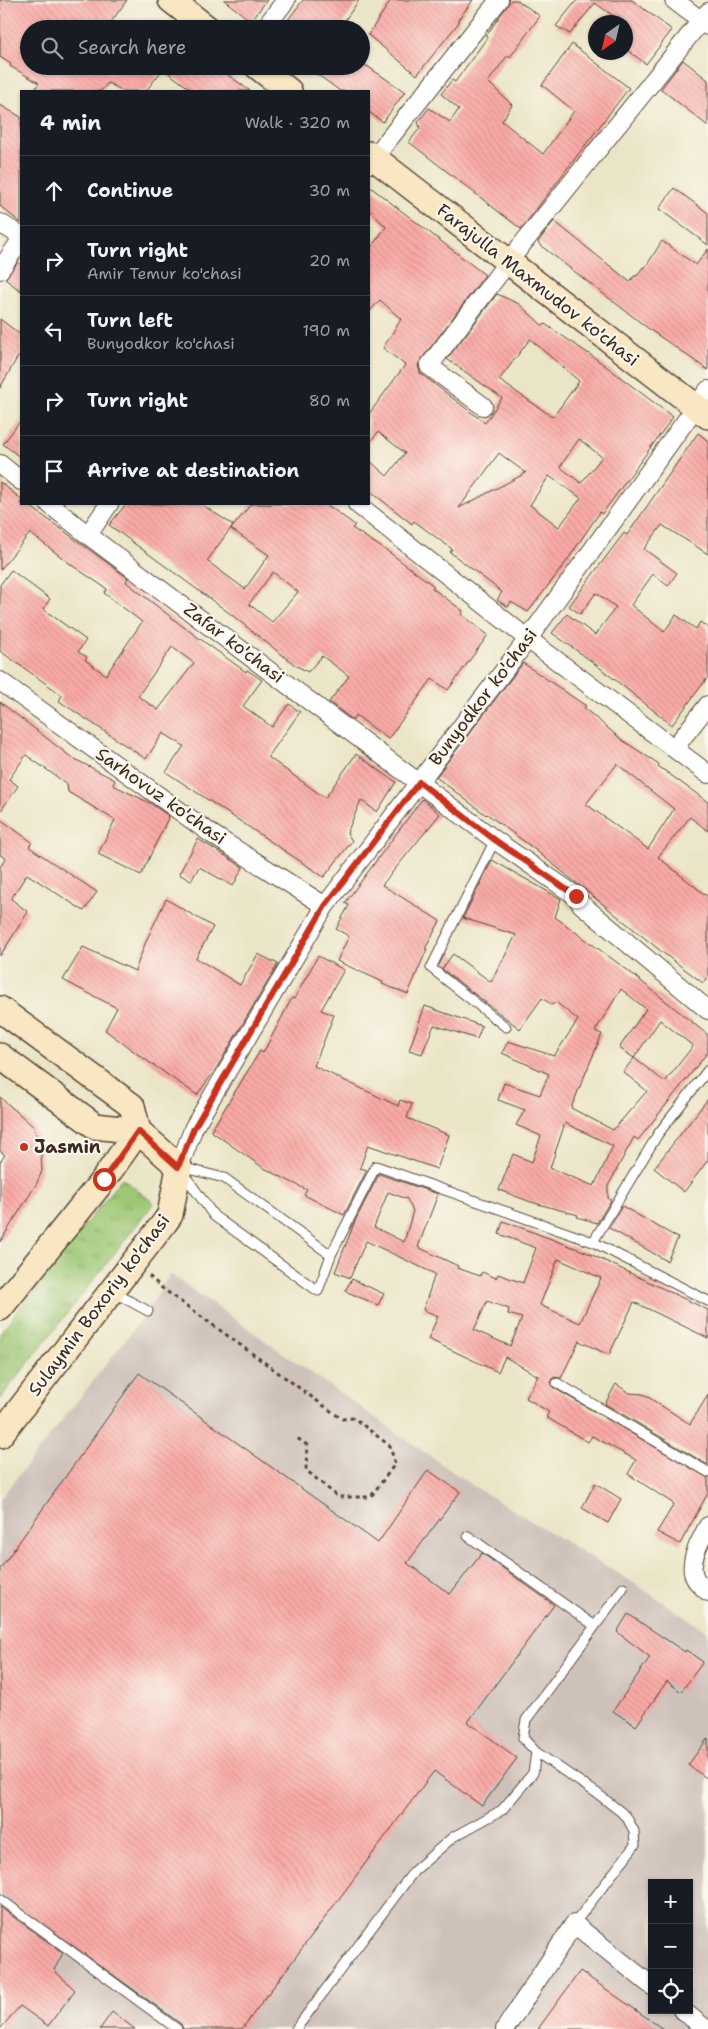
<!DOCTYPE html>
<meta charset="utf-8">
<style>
:root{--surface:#171b24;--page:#242831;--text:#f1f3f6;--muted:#9ea1a6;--line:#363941}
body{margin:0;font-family:"Shantell Sans",sans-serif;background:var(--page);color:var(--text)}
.controls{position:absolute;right:15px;bottom:15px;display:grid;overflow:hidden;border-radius:0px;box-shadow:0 1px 4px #0004}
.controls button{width:45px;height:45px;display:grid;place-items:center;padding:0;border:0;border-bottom:1px solid var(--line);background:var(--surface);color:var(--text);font:25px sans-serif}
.compass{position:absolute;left:588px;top:15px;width:45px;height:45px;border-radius:50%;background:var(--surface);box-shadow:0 1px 4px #0004;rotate:214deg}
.stop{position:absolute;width:15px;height:15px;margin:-11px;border:4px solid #c8321e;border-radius:50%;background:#fff}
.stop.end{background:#c8321e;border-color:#fff;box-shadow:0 1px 5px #0008}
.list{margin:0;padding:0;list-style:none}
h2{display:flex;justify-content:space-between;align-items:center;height:65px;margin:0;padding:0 20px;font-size:21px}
h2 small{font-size:16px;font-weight:400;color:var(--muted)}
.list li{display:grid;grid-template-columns:32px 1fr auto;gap:15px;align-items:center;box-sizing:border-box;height:70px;padding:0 20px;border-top:1px solid var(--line)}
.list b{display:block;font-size:19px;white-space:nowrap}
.list p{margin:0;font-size:16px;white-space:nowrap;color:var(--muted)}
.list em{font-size:16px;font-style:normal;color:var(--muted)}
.icon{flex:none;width:28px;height:28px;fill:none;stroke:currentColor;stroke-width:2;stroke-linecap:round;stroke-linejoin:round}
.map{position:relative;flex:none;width:708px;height:2029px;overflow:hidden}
.search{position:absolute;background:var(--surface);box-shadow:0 1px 4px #0004;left:20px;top:20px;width:350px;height:55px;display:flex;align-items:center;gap:12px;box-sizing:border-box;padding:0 18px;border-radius:28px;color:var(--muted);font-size:19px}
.panel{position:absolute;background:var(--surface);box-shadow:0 1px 4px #0004;left:20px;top:90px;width:350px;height:415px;border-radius:0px}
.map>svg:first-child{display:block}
.industrial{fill:#cec1ba;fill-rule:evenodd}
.park{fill:url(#park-tufts);stroke:#6c7849}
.building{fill:url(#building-back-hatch);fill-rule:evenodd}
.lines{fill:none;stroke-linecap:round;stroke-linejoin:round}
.lane-casing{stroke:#554637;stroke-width:11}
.street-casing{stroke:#554637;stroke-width:20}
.secondary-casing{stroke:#554637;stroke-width:28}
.path{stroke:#554637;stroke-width:3;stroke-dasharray:4 4;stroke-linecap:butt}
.lane{stroke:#fff;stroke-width:9}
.street{stroke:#fff;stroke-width:18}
.secondary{stroke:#f9e7c3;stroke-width:25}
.route{stroke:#c8321e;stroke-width:6}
.poi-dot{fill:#c8321e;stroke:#fbf7ec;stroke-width:2}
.labels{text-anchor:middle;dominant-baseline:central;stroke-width:4.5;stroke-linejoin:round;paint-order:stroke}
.street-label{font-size:18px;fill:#3b2a1e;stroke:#fbf7ec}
.poi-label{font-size:18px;font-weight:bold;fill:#3b2a1e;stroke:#fbf7ec;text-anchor:start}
</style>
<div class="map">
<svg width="708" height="2029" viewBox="0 0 708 2029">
<defs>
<pattern id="park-tufts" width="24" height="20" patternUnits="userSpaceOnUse" patternTransform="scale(1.25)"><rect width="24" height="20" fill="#9dc774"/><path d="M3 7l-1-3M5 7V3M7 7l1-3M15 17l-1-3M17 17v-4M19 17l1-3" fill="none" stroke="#81a25f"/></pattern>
<pattern id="building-back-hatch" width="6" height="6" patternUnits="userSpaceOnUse" patternTransform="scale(1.25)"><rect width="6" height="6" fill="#f9aaa7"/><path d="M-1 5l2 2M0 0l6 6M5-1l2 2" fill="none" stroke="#d6928f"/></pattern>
</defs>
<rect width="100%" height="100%" fill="#fbf7ec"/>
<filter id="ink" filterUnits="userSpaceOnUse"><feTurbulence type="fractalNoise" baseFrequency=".02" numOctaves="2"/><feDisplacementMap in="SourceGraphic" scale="10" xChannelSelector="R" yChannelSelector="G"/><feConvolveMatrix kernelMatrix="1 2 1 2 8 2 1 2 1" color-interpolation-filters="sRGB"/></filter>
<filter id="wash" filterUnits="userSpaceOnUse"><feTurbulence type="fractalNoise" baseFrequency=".0096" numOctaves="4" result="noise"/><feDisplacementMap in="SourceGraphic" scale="20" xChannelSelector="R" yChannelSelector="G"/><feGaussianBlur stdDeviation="1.12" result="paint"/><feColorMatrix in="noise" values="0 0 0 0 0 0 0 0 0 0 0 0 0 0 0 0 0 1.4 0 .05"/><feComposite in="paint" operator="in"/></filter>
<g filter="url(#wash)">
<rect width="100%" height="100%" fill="#ebe5c7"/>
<path class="industrial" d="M170,1274L470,1484L629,1580L708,1632V2029H0V1499L148,1311ZM652,1883H689V2010H652Z"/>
<path class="park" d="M122,1178L154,1203L0,1399V1333Z"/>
<g id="blocks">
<path class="building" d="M0,0H127L106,29H29V66H101L113,75L119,66H216L250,91H193L163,69L146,91H123L108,83L101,91H34L39,83L10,66L11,64L0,57Z
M224,0H267L251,21Z
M303,0H359L339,29H281Z
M391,0H473L458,20L460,21L417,75L368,35Z
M511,0H517L540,16L510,57L508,55L488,82L512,105L502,121L543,154L574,111L542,85L572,44L629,88L521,229L409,142L420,128L418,122L429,108L450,122L459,109L441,94L452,80L455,82L487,38L486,36Z
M577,0H632L672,30L646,64L626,49V22H622L595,3L570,34L556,26Z
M683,60L708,80V126L661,89Z
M306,66H367L405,92L383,122L369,112V91H340Z
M0,105L21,117V223L0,206Z
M369,186L485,275L421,360L418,365L420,373L485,423L502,398L447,359L497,294L519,304L543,326L545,324L595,358L673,417L602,514L600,512L564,565L528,612L511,602L508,607L497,600L502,592L450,552L452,549L414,521L412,524L369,490V460L387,476L405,453L378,432L369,444V414L405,365L383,348L401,319L380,300L369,312V250L386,227L369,210ZM530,339L579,381L553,417L499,380ZM579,439L602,457L581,483L560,467ZM499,453L526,473L459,508ZM549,476L581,498L559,527L530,505Z
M674,188L708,213V245L659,209Z
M554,221L630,282L634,276H637L643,267L645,268L662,241L696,265L708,249V370L649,329L540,245L538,242Z
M18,262L21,265V291L5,279Z
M0,319L21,335V356L17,358L0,388Z
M21,420V458L3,444Z
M698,433L708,441V554L662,525L644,549L677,573L668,586L653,574L631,605L664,632L676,615L696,629L700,622L708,628V677L672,725L590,660L552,633L567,614L595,635L616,607L596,593L580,614L569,606L624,533L627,535Z
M0,482L21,499V504H27L128,578L126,582L185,628L246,672L247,670L262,680L243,706L272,727L289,704L300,712L268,757L325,798L356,754L396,782L377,812L361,800L347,833L352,841L324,877L166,772L184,746L163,733L146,759L59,701L62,695L0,651V585L11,570L50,599L43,609L86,640L78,652L87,657L85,660L106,675L142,622L104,593L107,589L73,566L30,533L0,570ZM172,647L194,663L158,710L138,696Z
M126,504H201L233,525L207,561L245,589L269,555L231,529L251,504H326L355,525L352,528L390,553L434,586L432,588L463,611L461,614L488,635L448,690L432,679L388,739L356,715L353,720L329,702L349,676L322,656L308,672L295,665L228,612L109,525ZM273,572L298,592L272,622L249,604Z
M523,663L586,706L584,708L622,740L659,764L658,766L708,802V831L690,817L658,857L708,897V976L703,983L662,952L533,848L487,814L486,815L436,777ZM617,764L674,809L648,849L586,804Z
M0,702L71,757L115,780L113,785L150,803L169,816L141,875L98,854L115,820L68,792L67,784L26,755L9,779L18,786L0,812Z
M422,799L440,814L382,885L440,921L425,949H427L408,994L382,984L383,982L337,961L349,936L336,929L349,905L345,903Z
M0,819L32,842L29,847L97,892L84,911L27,874L11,899L28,912L0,956V867L6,858L0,855Z
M198,839L243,867L233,886L199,867L191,881L179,874Z
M492,860L561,899L555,917L626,969L708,1035V1052L638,1140L634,1137L608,1186V1198L611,1200L597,1223L577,1217L578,1215L531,1202L499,1190L513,1154L532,1162L541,1136L516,1125L525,1110L498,1100L504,1083L540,1095L549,1074L502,1053L508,1041L554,1056L578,1020L556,1002L552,1005L542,998L520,1029L442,969L453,954L491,982L516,935L463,918ZM621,989L646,1009L619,1048L634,1058L623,1072L647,1091L613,1130L571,1108L602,1034L595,1031ZM660,1020L693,1046L665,1082L634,1058ZM565,1123L613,1146L594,1186L550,1168Z
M166,899L213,927L196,958L240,985L258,954L278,964L216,1069L197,1095L136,1053L105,1030L117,1008L63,980L83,947L135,971L146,941Z
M318,956L344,970L321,1010L334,1015L314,1066L398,1106L400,1100L412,1104L407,1118L449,1135L437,1169L368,1145L360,1168L367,1170L344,1215L304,1195L307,1190L262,1167L211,1131L260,1051L263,1053L292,998L294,999Z
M425,1006L482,1026L477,1039L434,1025L422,1054L409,1050Z
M0,1097L34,1127L41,1151L42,1171L37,1183L0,1242V1162L5,1155L0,1151Z
M708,1099V1160L684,1192L654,1168Z
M379,1174L438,1194L418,1247L458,1266L457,1268L480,1276L482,1272L496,1278L498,1274L523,1283L536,1248L499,1234L503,1221L586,1252L708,1310V1338L634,1302L609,1355L579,1341L561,1378L554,1377L551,1382L554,1388L708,1478V1493L680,1544L657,1532L674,1504L628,1474L636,1460L592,1436L588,1442L546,1417L549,1412L526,1398L538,1376L505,1357L498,1372L428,1339L438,1316L423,1310L435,1274L366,1241L350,1278L335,1272L355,1221ZM388,1192L407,1199L413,1211L404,1242L374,1227ZM558,1259L601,1278L580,1323L540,1305ZM487,1301L509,1309L508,1314L522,1318L510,1346L474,1330Z
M622,1206L678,1238L667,1261L609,1228Z
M352,1279L384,1294L378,1305L345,1291Z
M139,1373L378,1543L428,1470L460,1492L407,1563L450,1594L482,1553L554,1605L468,1722L517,1758L482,1806L434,1771L242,2029H183L181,2024L0,1893V1569Z
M616,1384L629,1393L643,1394L690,1424L708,1395V1465L605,1404Z
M595,1483L621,1499L608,1523L582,1508Z
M628,1614L685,1652L686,1650L703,1662L681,1692L667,1681L636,1726L613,1711L650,1657L617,1632Z
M708,1738V1779L688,1765Z
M0,1907L63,1953L54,1970L75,1990L48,2026L20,2006L0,2029Z
M580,1971L663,2029H538Z
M112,2012L135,2029H100Z"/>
</g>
</g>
<g filter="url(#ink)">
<use href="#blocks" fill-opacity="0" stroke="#554637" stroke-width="1"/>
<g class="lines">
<g class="lane-casing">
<path id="lane" d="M495,840L431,968L506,1027
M181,1167L224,1178L331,1255
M183,1173L214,1216L318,1291L331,1255L376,1166L593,1242L658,1134L708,1070
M593,1242L708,1301
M113,1292L148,1311
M557,1383L708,1472
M468,1536L595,1626
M536,1752L598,1794L626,1816L634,1831L635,1845L574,1924
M0,1899L177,2029
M296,2029L414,1871L453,1837L502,1810L533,1773L536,1752L523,1738L526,1720L623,1588"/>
</g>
<g class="street-casing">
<path id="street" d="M674,0L708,26
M264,29L286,0
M369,164L499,0
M0,223L21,236
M0,270L21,240
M483,406L429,366L508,262L708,12
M0,464L21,481
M49,504L88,535L495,840L576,896L581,904L708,1010
M357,504L528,639L708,774
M88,535L109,504
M0,681L210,833L325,906
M675,747L708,705
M179,1167L194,1127L325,906L528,639L708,390
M708,1526C701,1539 687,1563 695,1578C697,1583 704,1588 708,1592
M682,2010L706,2029
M505,2029L574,1924L652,1986"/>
</g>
<g class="secondary-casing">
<path id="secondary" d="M171,0L208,29
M257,66L289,91
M369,154L708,416
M0,1009L132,1106L138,1131
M0,1056L95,1126L138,1131L179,1167L170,1215L165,1222L0,1435
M0,1308L104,1179L138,1131"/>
</g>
<path class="path" d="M149,1276L162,1288L342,1419L354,1418L390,1446L395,1464L372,1495L368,1497H338L306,1470L307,1445L297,1438"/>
<use href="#lane" class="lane"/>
<use href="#street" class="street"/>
<use href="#secondary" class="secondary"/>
</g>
</g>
<g class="lines" filter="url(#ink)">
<path class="route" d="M104,1179L138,1131L178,1167L194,1128L325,906L419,782L495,840L576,896"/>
</g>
<circle class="poi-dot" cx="24" cy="1147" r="5"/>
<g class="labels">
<g class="street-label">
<text transform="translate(538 285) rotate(38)">Farajulla Maxmudov ko'chasi</text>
<text transform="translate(234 643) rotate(37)">Zafar ko'chasi</text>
<text transform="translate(483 697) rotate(-53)">Bunyodkor ko'chasi</text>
<text transform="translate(161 796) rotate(35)">Sarhovuz ko'chasi</text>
<text transform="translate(99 1305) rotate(-53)">Sulaymin Boxoriy ko'chasi</text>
</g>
<g class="poi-label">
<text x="34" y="1147">Jasmin</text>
</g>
</g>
</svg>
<div class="controls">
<button>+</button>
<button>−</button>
<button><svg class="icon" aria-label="locate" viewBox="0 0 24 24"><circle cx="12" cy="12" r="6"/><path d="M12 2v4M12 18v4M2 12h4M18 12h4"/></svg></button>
</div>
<svg class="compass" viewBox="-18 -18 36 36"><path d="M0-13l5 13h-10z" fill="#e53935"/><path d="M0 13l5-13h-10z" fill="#9ea1a6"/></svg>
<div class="stop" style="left:104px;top:1179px"></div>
<div class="stop end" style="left:576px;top:896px"></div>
<div class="search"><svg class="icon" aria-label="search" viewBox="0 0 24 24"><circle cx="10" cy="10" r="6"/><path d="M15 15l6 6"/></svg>Search here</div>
<section class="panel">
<h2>4 min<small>Walk · 320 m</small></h2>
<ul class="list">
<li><svg class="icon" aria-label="ahead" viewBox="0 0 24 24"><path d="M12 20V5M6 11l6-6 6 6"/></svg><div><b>Continue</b></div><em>30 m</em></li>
<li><svg class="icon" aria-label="right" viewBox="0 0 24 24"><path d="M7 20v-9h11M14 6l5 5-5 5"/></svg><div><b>Turn right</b><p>Amir Temur ko'chasi</p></div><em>20 m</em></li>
<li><svg class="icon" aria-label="left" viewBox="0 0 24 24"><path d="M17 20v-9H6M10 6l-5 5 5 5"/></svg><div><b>Turn left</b><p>Bunyodkor ko'chasi</p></div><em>190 m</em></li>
<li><svg class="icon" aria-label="right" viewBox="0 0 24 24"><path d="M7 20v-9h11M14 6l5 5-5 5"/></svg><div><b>Turn right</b></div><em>80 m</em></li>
<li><svg class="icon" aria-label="arrive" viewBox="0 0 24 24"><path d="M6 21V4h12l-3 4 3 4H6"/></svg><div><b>Arrive at destination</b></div></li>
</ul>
</section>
</div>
